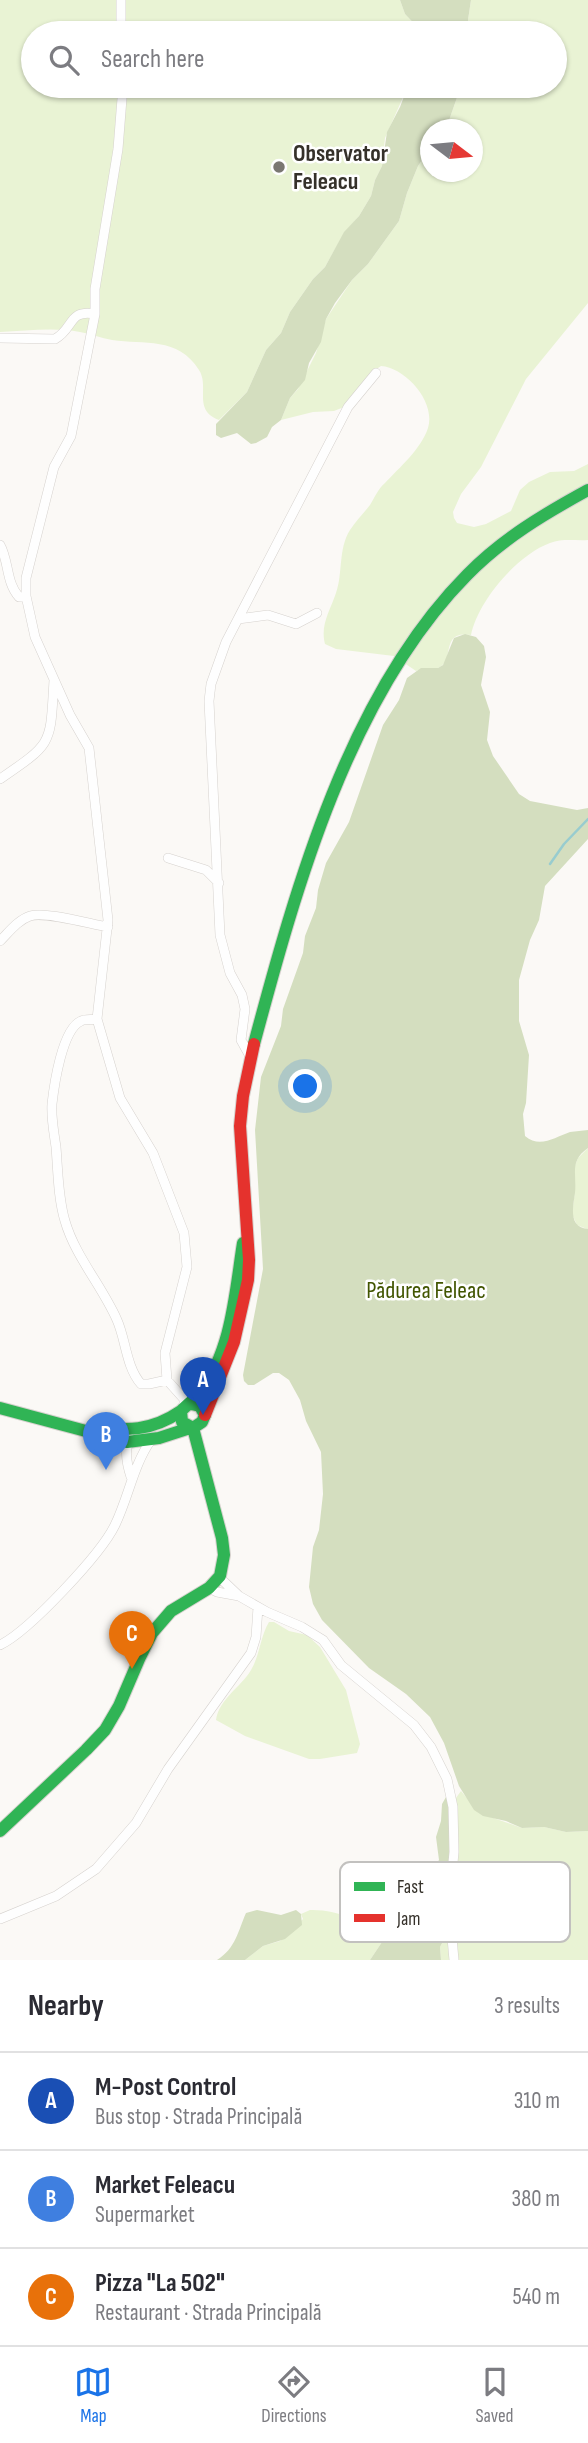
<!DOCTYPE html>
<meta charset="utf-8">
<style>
:root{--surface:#fff;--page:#f7f7f7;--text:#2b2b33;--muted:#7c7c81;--line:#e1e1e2;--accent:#1a73e8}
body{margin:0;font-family:"Sofia Sans Condensed",sans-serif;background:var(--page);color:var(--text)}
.compass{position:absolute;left:420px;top:119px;width:63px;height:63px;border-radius:50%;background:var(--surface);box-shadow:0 2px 5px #0004;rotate:106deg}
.you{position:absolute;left:306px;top:1087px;width:24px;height:24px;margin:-18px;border:5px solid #fff;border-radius:50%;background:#1a73e8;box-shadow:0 0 0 10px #1a73e833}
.badge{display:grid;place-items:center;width:46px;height:46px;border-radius:50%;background:var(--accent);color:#fff;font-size:23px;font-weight:700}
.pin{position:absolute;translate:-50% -58px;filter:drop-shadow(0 2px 4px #0008)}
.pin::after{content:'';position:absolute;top:37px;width:24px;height:21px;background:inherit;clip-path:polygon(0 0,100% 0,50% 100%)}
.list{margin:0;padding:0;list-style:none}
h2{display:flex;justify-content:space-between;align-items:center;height:91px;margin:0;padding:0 28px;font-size:30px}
h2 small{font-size:23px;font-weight:400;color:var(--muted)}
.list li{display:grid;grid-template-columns:46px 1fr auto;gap:21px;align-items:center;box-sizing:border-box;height:98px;padding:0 28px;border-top:2px solid var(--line)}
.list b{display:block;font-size:26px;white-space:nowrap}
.list p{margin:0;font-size:23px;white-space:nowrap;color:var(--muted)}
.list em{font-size:23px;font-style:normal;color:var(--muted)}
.icon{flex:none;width:38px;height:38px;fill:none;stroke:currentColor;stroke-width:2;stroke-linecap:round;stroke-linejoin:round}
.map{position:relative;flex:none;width:588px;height:1960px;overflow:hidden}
.search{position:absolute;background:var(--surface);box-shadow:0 2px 5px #0004;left:21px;right:21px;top:21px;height:77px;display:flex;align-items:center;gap:18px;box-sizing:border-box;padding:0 24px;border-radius:38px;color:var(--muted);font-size:26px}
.sheet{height:385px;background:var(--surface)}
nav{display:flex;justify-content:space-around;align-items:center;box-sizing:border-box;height:98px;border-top:2px solid var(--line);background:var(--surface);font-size:19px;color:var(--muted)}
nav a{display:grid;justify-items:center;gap:4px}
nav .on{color:var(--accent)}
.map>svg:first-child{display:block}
.green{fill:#e9f3d4}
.forest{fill:#d4debf}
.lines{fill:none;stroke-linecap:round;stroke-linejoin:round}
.stream{stroke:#98cccf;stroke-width:2.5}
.street-casing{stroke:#d6d2ce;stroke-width:10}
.fast-casing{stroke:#d6d2ce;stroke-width:14}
.jam-casing{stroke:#d6d2ce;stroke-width:14}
.street{stroke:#fefefe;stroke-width:9}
.fast{stroke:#30b455;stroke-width:12}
.jam{stroke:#e5322d;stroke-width:12}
.poi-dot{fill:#7a7771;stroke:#fff;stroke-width:2.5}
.labels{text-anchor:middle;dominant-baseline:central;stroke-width:5;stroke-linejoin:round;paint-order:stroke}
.poi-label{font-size:24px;font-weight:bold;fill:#35312a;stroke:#fff;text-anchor:start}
.park-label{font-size:24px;fill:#415500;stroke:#fff}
.key{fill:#fff;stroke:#c2c1bf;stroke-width:2}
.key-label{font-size:19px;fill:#35312a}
</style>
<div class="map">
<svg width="588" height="1960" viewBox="0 0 588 1960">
<rect width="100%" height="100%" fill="#fbf9f6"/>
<path class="green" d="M0,0H400L405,14L423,33H33V86H408L385,138L382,166L375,180L371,196L359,216L344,233L325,267L313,279L290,312L281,333L266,350L247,392L219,420C192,410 210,387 199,370C178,336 144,345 112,340C101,338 91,334 80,332C54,327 26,331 0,332Z
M471,0H588V303L526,379L481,467L461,494L453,512L454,518L457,523L474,527L486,524L511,511L520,490L529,482L550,472L574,471L588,464V540C575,541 563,538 550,543C517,555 478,601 471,635C439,630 456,661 438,668C430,671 424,667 416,671L394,656L336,649L325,644C320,625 330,611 336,593C343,573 338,549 350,530C356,521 363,514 370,505C375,497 378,489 385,483C400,467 421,449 428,428C436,402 406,368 381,366L372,372L344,407L334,411L313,412L281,420L290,398L298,389L316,353L326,319L352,280L368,264L399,221L407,193L418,166L430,148V172H472V130L446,129L461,86H555V33H470L468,20Z
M588,1148V1229H587L577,1225L572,1214L575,1191L574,1168L578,1158Z
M269,1622H274L289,1631L307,1635L320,1647L346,1690L360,1744L357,1753L320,1759H309L245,1736L216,1720C219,1699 241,1687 251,1670C260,1655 260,1637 269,1622Z
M461,1791L479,1813L522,1828L544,1827L566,1832L588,1831V1960H441L440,1947L451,1926L453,1893L459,1876L453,1802Z
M310,1910C337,1909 366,1923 389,1937L384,1939L370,1960H245L263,1946L280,1941L303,1919L301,1914Z"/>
<path class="forest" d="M400,0H471L468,20L470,33H423L405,14Z
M408,86H461L446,129L430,130V148L418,166L407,193L399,221L368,264L352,280L335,303L326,319L321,342L309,363L305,380L290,398L281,420L272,427L267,437L256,443L251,444L237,433L221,438L216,435V424L247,392L266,350L281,333L290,312L313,279L325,267L344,232L359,216L371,196L375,180L382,166L387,132L400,107Z
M465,634L476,637L484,646L486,657L481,685L490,712L487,740L493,756L519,794L530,801L577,810L588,808V839L545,886L539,920L530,940L519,980V1021L529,1055L526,1103L523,1114L525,1136C540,1149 555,1137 570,1132C576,1131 582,1131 588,1130V1148C569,1161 577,1174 575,1193C573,1207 568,1227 588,1229V1831L566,1832L544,1827L522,1828L506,1821L483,1816L474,1810L459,1786L444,1743L430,1717L406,1694L369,1668L322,1620L313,1604L309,1587L313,1547L319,1530L323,1494L321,1452L306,1421L300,1400L289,1380L279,1373H273L254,1385H248L244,1381L243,1375L263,1269L255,1130L261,1077L281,1026L283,1009L303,953L305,936L316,908L318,890L326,863L349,822L383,725L399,700L407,678L421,668H438L443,665L454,638Z
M446,1797L455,1807L458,1818L454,1836L459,1876L453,1893L451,1926L440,1947L441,1960H370L384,1939L410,1930L423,1911L420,1894L423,1883L439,1860L436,1837L441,1821L442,1804Z
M257,1910L281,1915L296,1910L301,1914L302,1925L285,1939L263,1946L245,1960H217C236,1948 238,1931 246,1913Z"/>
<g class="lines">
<path class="stream" d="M550,864L564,844L588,819"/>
<g class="street-casing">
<path id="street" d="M121,0V33
M123,86L118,149L95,289V314L71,436L54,467L26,578V596L35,637L70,715L89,748L108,920L97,1019L120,1098L153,1153L184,1233L187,1267L165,1353L167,1380L184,1399V1407
M0,338L55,339C74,329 68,309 95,314
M0,545C9,561 6,583 19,597L26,596
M238,619L268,615L296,624L317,613
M0,779C54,742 50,745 54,680
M168,858L206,870L219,883
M0,941C9,932 18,920 30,916C45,911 90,924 108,927
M97,1019C92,1020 85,1019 81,1021C62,1029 54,1086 52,1104C51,1118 54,1133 56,1147C58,1171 58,1198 65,1221C75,1256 102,1286 117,1320C126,1340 126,1367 141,1384H149L167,1380
M251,1058L241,1040L245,1009L242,995L230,973L220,935L209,701L211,684L226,642L348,407L376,373
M130,1438C124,1449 127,1465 131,1477
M220,1578L239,1596L267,1612L302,1627L323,1640L341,1665L414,1725L431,1747L447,1779L453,1807L454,1852L449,1905L454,1960
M209,1588L217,1592L239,1596
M0,1645C29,1631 101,1554 115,1525C129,1496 133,1466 151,1440
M0,1919L56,1896L96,1869L136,1823L168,1769L251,1653L256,1637L258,1607"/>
</g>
<g class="fast-casing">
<path id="fast" d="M254,1044C296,887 349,694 467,575C502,539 544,514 588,490
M191,1404L200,1406L205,1415L202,1422L193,1428L182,1422L181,1411C187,1405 195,1399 200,1392C232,1351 235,1293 243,1243
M0,1408L127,1442L159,1438L190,1428
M93,1425C126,1432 152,1431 181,1411
M0,1831L86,1750L105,1730L119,1706L140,1657L152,1633L171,1611L209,1588L220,1576L224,1555L222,1538L193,1428"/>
</g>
<g class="jam-casing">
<path id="jam" d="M205,1415L234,1342L248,1280L249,1260L240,1126L243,1096L254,1044"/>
</g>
<use href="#street" class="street"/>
<use href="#fast" class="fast"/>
<use href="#jam" class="jam"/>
</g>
<circle class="poi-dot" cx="279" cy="167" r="7"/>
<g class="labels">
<g class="poi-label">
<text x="293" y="153">Observator<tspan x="293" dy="28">Feleacu</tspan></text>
</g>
<g class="park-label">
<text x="426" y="1290">Pădurea Feleac</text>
</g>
</g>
<rect x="340" y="1862" width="230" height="80" rx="10" class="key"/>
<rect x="354" y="1882" width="31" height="9" fill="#30b455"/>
<rect x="354" y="1914" width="31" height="8" fill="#e5322d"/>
<g class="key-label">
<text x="397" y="1893">Fast</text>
<text x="397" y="1925">Jam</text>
</g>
</svg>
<svg class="compass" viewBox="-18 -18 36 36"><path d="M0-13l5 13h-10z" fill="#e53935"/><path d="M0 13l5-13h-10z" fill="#7c7c81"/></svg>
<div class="you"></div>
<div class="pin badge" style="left:203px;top:1415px;background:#1a4fb4">A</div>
<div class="pin badge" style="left:106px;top:1470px;background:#3f7fe0">B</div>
<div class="pin badge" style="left:132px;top:1669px;background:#e8710a">C</div>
<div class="search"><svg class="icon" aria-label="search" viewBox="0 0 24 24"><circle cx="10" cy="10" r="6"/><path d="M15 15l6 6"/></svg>Search here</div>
</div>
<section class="sheet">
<h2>Nearby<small>3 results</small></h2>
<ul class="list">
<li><span class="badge" style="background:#1a4fb4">A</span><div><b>M-Post Control</b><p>Bus stop · Strada Principală</p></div><em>310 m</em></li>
<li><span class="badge" style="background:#3f7fe0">B</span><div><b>Market Feleacu</b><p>Supermarket</p></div><em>380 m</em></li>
<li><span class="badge" style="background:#e8710a">C</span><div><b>Pizza &quot;La 502&quot;</b><p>Restaurant · Strada Principală</p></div><em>540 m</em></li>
</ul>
</section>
<nav>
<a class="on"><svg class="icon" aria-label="map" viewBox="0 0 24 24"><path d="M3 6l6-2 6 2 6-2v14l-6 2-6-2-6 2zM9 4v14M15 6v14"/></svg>Map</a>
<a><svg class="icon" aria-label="directions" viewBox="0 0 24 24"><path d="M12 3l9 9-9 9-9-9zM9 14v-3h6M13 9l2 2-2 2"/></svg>Directions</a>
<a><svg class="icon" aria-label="saved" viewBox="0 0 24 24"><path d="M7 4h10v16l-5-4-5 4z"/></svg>Saved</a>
</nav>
